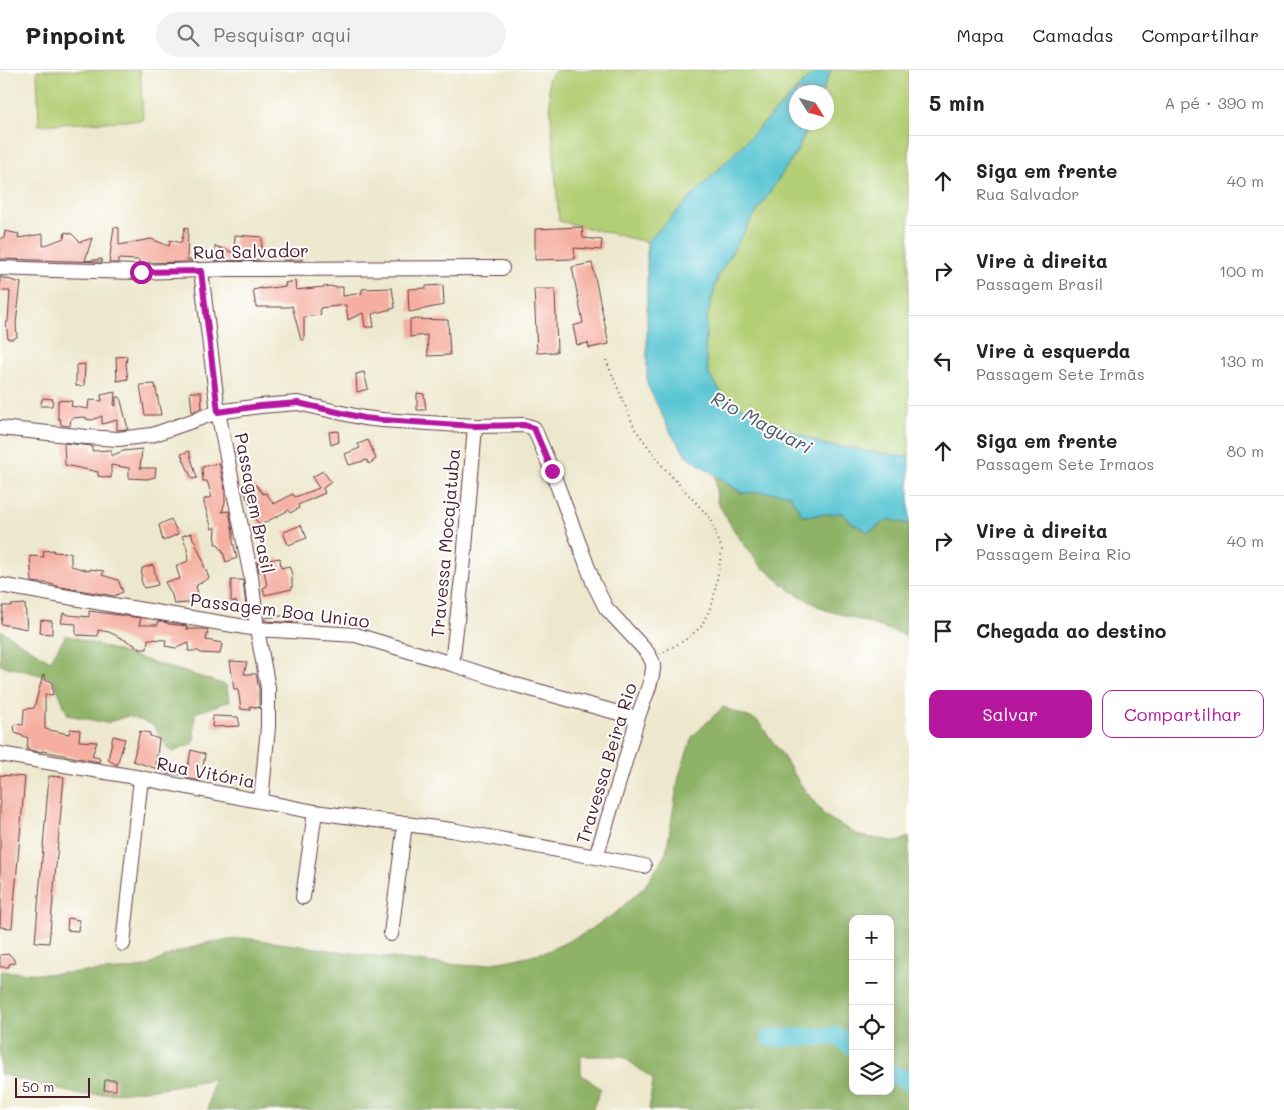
<!DOCTYPE html>
<html lang="pt">
<meta charset="utf-8">
<style>
:root{--surface:#fff;--page:#f2f2f2;--text:#222;--muted:#767676;--line:#e0e0e0;--accent:#b5179e}
body{margin:0;font-family:Mali,sans-serif;background:var(--page);color:var(--text)}
.controls{position:absolute;right:15px;bottom:15px;display:grid;overflow:hidden;border-radius:10px;box-shadow:0 2px 8px #0003}
.controls button{width:45px;height:45px;display:grid;place-items:center;padding:0;border:0;border-bottom:1px solid var(--line);background:var(--surface);color:var(--text);font:25px sans-serif}
.compass{position:absolute;left:789px;top:15px;width:45px;height:45px;border-radius:50%;background:var(--surface);box-shadow:0 2px 8px #0003;rotate:127deg}
.scale{position:absolute;left:15px;bottom:12px;width:75px;box-sizing:border-box;padding-left:5px;border:2px solid #4a1f2b;border-top:0;font-size:14px;line-height:18px;white-space:nowrap;color:#4a1f2b;-webkit-text-stroke:4px #fff;paint-order:stroke}
.stop{position:absolute;width:15px;height:15px;margin:-11px;border:4px solid #b5179e;border-radius:50%;background:#fff}
.stop.end{background:#b5179e;border-color:#fff;box-shadow:0 1px 5px #0008}
.list{margin:0;padding:0;list-style:none}
h2{display:flex;justify-content:space-between;align-items:center;height:65px;margin:0;padding:0 20px;font-size:21px}
h2 small{font-size:16px;font-weight:400;color:var(--muted)}
.list li{display:grid;grid-template-columns:32px 1fr auto;gap:15px;align-items:center;box-sizing:border-box;height:90px;padding:0 20px;border-top:1px solid var(--line)}
.list b{display:block;font-size:19px;white-space:nowrap}
.list p{margin:0;font-size:16px;white-space:nowrap;color:var(--muted)}
.list em{font-size:16px;font-style:normal;color:var(--muted)}
.actions{display:flex;gap:10px;padding:15px 20px}
.actions a{flex:1;padding:11px 0;border:1px solid var(--accent);border-radius:10px;text-align:center;font-size:18px;color:var(--accent)}
.actions .main{background:var(--accent);color:#fff}
.icon{flex:none;width:28px;height:28px;fill:none;stroke:currentColor;stroke-width:2;stroke-linecap:round;stroke-linejoin:round}
.map{position:relative;flex:none;width:909px;height:1040px;overflow:hidden}
header{display:flex;align-items:center;gap:30px;box-sizing:border-box;height:70px;padding:0 25px;background:var(--surface);border-bottom:1px solid var(--line)}
header strong{font-size:24px}
nav{display:flex;gap:28px;margin-inline-start:auto;font-size:18px}
.search{width:350px;height:45px;background:var(--page);display:flex;align-items:center;gap:12px;box-sizing:border-box;padding:0 18px;border-radius:28px;color:var(--muted);font-size:19px}
main{display:flex}
aside{flex:1;background:var(--surface)}
.map>svg:first-child{display:block}
.green{fill:#b3cf75;stroke:#7e7750}
.forest{fill:#8eb266;stroke:#6c6848;fill-rule:evenodd}
.water{fill:#5ac6d3;stroke:#52727f}
.lines{fill:none;stroke-linecap:round;stroke-linejoin:round}
.river{stroke:#5ac6d3;stroke-width:18}
.building{fill:#f5aea0}
.minor-casing{stroke:#623d43;stroke-width:16}
.path{stroke:#623d43;stroke-width:2;stroke-dasharray:1 4;stroke-linecap:butt}
.minor{stroke:#fff;stroke-width:14}
.route{stroke:#b5179e;stroke-width:6}
.labels{text-anchor:middle;dominant-baseline:central;stroke-width:4;stroke-linejoin:round;paint-order:stroke}
.street-label{font-size:18px;fill:#4a1f2b;stroke:#fff}
.water-label{font-size:19px;font-style:italic;fill:#505966;stroke:#fff}
</style>
<header>
<strong>Pinpoint</strong>
<div class="search"><svg class="icon" aria-label="search" viewBox="0 0 24 24"><circle cx="10" cy="10" r="6"/><path d="M15 15l6 6"/></svg>Pesquisar aqui</div>
<nav><a>Mapa</a><a>Camadas</a><a>Compartilhar</a></nav>
</header>
<main>
<div class="map">
<svg width="909" height="1040" viewBox="0 0 909 1040">
<rect width="100%" height="100%" fill="#fff"/>
<filter id="ink" filterUnits="userSpaceOnUse"><feTurbulence type="fractalNoise" baseFrequency=".02" numOctaves="2"/><feDisplacementMap in="SourceGraphic" scale="10" xChannelSelector="R" yChannelSelector="G"/><feConvolveMatrix kernelMatrix="1 2 1 2 8 2 1 2 1" color-interpolation-filters="sRGB"/></filter>
<filter id="wash" filterUnits="userSpaceOnUse"><feTurbulence type="fractalNoise" baseFrequency=".0096" numOctaves="4" result="noise"/><feDisplacementMap in="SourceGraphic" scale="20" xChannelSelector="R" yChannelSelector="G"/><feGaussianBlur stdDeviation="1.12" result="paint"/><feColorMatrix in="noise" values="0 0 0 0 0 0 0 0 0 0 0 0 0 0 0 0 0 1.4 0 .05"/><feComposite in="paint" operator="in"/></filter>
<g filter="url(#wash)">
<rect width="100%" height="100%" fill="#ede8cd"/>
<path class="green" d="M37,0H140L143,50L39,55Z
M557,0H816L647,172L559,151L548,8Z
M831,0H909V386L905,387L822,374L750,342L725,327L709,305L705,281L707,248L718,206L752,149L798,80L809,53L826,52V22H822Z"/>
<path class="forest" d="M715,406L742,423L763,422L789,424L803,446L842,443L854,454L888,449L909,454V568L900,563L823,539L790,520L760,495L737,465L717,432Z
M0,560L50,591L66,565L226,615L230,631L195,643L194,673L173,682L168,678L153,655L128,646L106,653L68,645L53,608L0,595Z
M723,637L758,651L781,683L801,715L825,746L860,766L898,772L909,767V1040H649L653,1009L622,986H581V1004L601,1019L592,1040H208L213,1009L163,1018L117,1023L80,1025L0,1004V901L45,904L121,900L146,897L169,885L205,873L244,868L359,884L435,893L474,896L511,890L548,881L585,863L617,842L645,816L666,783L679,706L692,667ZM853,849H890V1021H853Z"/>
<path class="water" d="M816,0H831L822,22H796V52L809,53L798,80L752,149L718,206L707,248L705,281L709,305L725,327L750,342L822,374L905,387L909,386V454L888,449L869,462L854,454L842,443L803,446L789,424L763,422L742,423L688,387L672,365L647,314V172Z"/>
<g class="lines">
<path class="river" d="M770,968L837,966L853,977
M890,1002L909,1012"/>
</g>
<g id="blocks">
<path class="building" d="M114,157L119,158V175L151,169L169,176L170,170L181,173L185,157L188,158L187,190H192V192L139,193V190L118,189V193H109Z
M582,157L583,168L602,170L601,180L574,178L575,189L535,190V159Z
M5,161L19,164L18,168L43,164V176L64,168L65,162L72,164L80,172L92,168L85,191L102,189V192L0,189V168H4Z
M235,165L262,167L261,190L215,191V176L234,183Z
M302,179V190H283V181Z
M592,193L609,274L589,278L588,273L577,275L573,256L583,253L572,197Z
M0,207L21,213L16,253L17,267L13,269H8L6,252H8L10,221H0Z
M295,211L296,220L332,216V217H343V226L362,223V219L392,218L395,238L372,244L374,257H365L363,243L348,250L346,235L320,238L321,245L304,247V270H301L292,236L289,237H256L253,220L262,218V219L286,216L285,213Z
M443,215L444,235L409,242L408,219L426,218V216Z
M534,219H555L557,282L537,283Z
M410,249L448,250L450,285L428,286L427,265L410,267Z
M127,286L126,295L128,309L117,311L116,287Z
M85,294L84,316H76V295Z
M364,302L368,319L357,322L356,304Z
M155,314L161,345H145L140,315Z
M115,322L114,335L116,336V327H120L128,359L117,360V350L102,354V346L92,350L86,349V347L71,348L70,356L61,355L60,349H58V330L72,331L71,336L88,339L89,330L102,331L101,325Z
M190,322H201L202,338L192,342Z
M417,323L424,324L426,340H417Z
M43,328L53,329L52,336H40Z
M338,361L339,372L331,375L329,362Z
M368,370L376,389L369,394L367,390L349,395L345,384L360,378L358,374Z
M64,373L92,376V381L111,380V386L123,381L142,379L140,398H156L155,407L147,409L129,408V398L111,395V408L98,406V402L65,395Z
M189,381L197,408L192,409L181,384Z
M219,393L225,420V432L222,442L229,441L233,462V472L237,488L226,492L222,479L221,480L218,474H215L216,457L212,459L204,433V429L212,427L207,411H203L202,397Z
M323,401L331,412L323,418L325,423L298,435L299,438L290,443L289,440L260,455L255,449L248,428L247,429L244,418L256,415L263,424L266,423L274,434L293,424L295,427L319,418L312,407Z
M171,449L178,464L163,471L159,455Z
M301,455L307,468L288,475L284,465V462Z
M191,463L193,469L196,472L195,473L198,479L204,493H203L209,508L197,515V516H196L199,528L188,533L174,534L172,525L165,512L180,509L176,496L188,491L187,478L182,466Z
M54,480L53,482L71,483V496L90,501V499L104,501L102,505L118,510L123,522L114,526L61,517L46,513H41L32,512L30,486L44,487L43,481Z
M280,488L281,498L289,496L292,504V519L265,525L263,518L267,516L264,501L259,502L257,492Z
M153,495L158,515L144,518L141,510L142,498Z
M231,510H243L246,536L237,538V532L231,531Z
M25,534L27,559L1,554L3,536H11V535Z
M89,541L141,548L139,555H158V551L168,553V554L187,556L186,559H201L208,560L206,570L222,573L220,584L200,583L199,581H188L189,573L176,578L165,576L166,570L148,569L147,579H139V577H135V575L109,562L98,560V566L76,565V554L61,553L63,543L69,545L89,547Z
M296,544L298,553L265,551V548Z
M41,550L52,551V564L40,563Z
M230,591L247,592L244,604H256L259,619V638L250,636V640L241,639L238,619H234Z
M43,605H45V610L52,611L53,625L45,624V659L69,664L70,659L80,660L79,671L97,672L92,686L100,688L99,692L42,681V682L27,680L28,668L15,663L14,654L23,655L24,639L34,638Z
M213,646L238,647L240,656L212,657Z
M140,661L150,663V666L159,669L156,694L188,697L191,680L205,684L201,711L186,708V705L167,704V702L133,691Z
M113,666L125,669L117,695L108,690Z
M0,705L25,707L12,858L0,857L2,811H0Z
M49,706L64,707L49,873L35,872Z
M68,848L79,850L78,861L67,860Z
M9,884L13,888L15,893L9,894V897H0V885Z
M105,1010H116V1020H104Z"/>
</g>
</g>
<g filter="url(#ink)">
<use href="#blocks" fill-opacity="0" stroke="#623d43" stroke-width="1"/>
<g class="lines">
<g class="minor-casing">
<path id="minor" d="M0,198L52,200L141,202L230,199L502,198
M201,201L218,342L251,506L257,559L268,618V657L261,731
M0,358L87,367L118,369L152,365L218,342L260,336L298,333L364,348L382,350L475,356L524,355L534,358L552,401L594,514L606,538L647,582C650,587 654,592 653,599C651,617 642,633 637,650C624,696 610,742 596,787
M0,515L119,536L257,559L356,565L452,594L516,615L637,648
M452,594L464,490L475,356
M0,684L141,708L315,742L451,760L644,796
M303,827L315,742
M391,864L405,753
M123,874L141,708"/>
</g>
<path class="path" d="M606,290L635,359L664,398L711,449L722,480L713,532L701,557L685,570L660,584"/>
<use href="#minor" class="minor"/>
</g>
</g>
<g class="lines" filter="url(#ink)">
<path class="route" d="M141,202L201,201L218,342L260,336L298,333L364,348L382,350L475,356L524,355L534,358L552,401"/>
</g>
<g class="labels">
<g class="street-label">
<text transform="translate(251 181) rotate(-1)">Rua Salvador</text>
<text transform="translate(255 433) rotate(79)">Passagem Brasil</text>
<text transform="translate(445 473) rotate(-85)">Travessa Mocajatuba</text>
<text transform="translate(280 540) rotate(7)">Passagem Boa Uniao</text>
<text transform="translate(606 693) rotate(-73)">Travessa Beira Rio</text>
<text transform="translate(206 702) rotate(11)">Rua Vitória</text>
</g>
<g class="water-label">
<text transform="translate(762 352) rotate(28)">Rio Maguari</text>
</g>
</g>
</svg>
<div class="controls">
<button>+</button>
<button>−</button>
<button><svg class="icon" aria-label="locate" viewBox="0 0 24 24"><circle cx="12" cy="12" r="6"/><path d="M12 2v4M12 18v4M2 12h4M18 12h4"/></svg></button>
<button><svg class="icon" aria-label="layers" viewBox="0 0 24 24"><path d="M12 4l9 5-9 5-9-5zM3 14l9 5 9-5"/></svg></button>
</div>
<svg class="compass" viewBox="-18 -18 36 36"><path d="M0-13l5 13h-10z" fill="#e53935"/><path d="M0 13l5-13h-10z" fill="#767676"/></svg>
<div class="scale">50 m</div>
<div class="stop" style="left:141px;top:202px"></div>
<div class="stop end" style="left:552px;top:401px"></div>
</div>
<aside>
<h2>5 min<small>A pé · 390 m</small></h2>
<ul class="list">
<li><svg class="icon" aria-label="ahead" viewBox="0 0 24 24"><path d="M12 20V5M6 11l6-6 6 6"/></svg><div><b>Siga em frente</b><p>Rua Salvador</p></div><em>40 m</em></li>
<li><svg class="icon" aria-label="right" viewBox="0 0 24 24"><path d="M7 20v-9h11M14 6l5 5-5 5"/></svg><div><b>Vire à direita</b><p>Passagem Brasil</p></div><em>100 m</em></li>
<li><svg class="icon" aria-label="left" viewBox="0 0 24 24"><path d="M17 20v-9H6M10 6l-5 5 5 5"/></svg><div><b>Vire à esquerda</b><p>Passagem Sete Irmãs</p></div><em>130 m</em></li>
<li><svg class="icon" aria-label="ahead" viewBox="0 0 24 24"><path d="M12 20V5M6 11l6-6 6 6"/></svg><div><b>Siga em frente</b><p>Passagem Sete Irmaos</p></div><em>80 m</em></li>
<li><svg class="icon" aria-label="right" viewBox="0 0 24 24"><path d="M7 20v-9h11M14 6l5 5-5 5"/></svg><div><b>Vire à direita</b><p>Passagem Beira Rio</p></div><em>40 m</em></li>
<li><svg class="icon" aria-label="arrive" viewBox="0 0 24 24"><path d="M6 21V4h12l-3 4 3 4H6"/></svg><div><b>Chegada ao destino</b></div></li>
</ul>
<div class="actions"><a class="main">Salvar</a><a>Compartilhar</a></div>
</aside>
</main>
